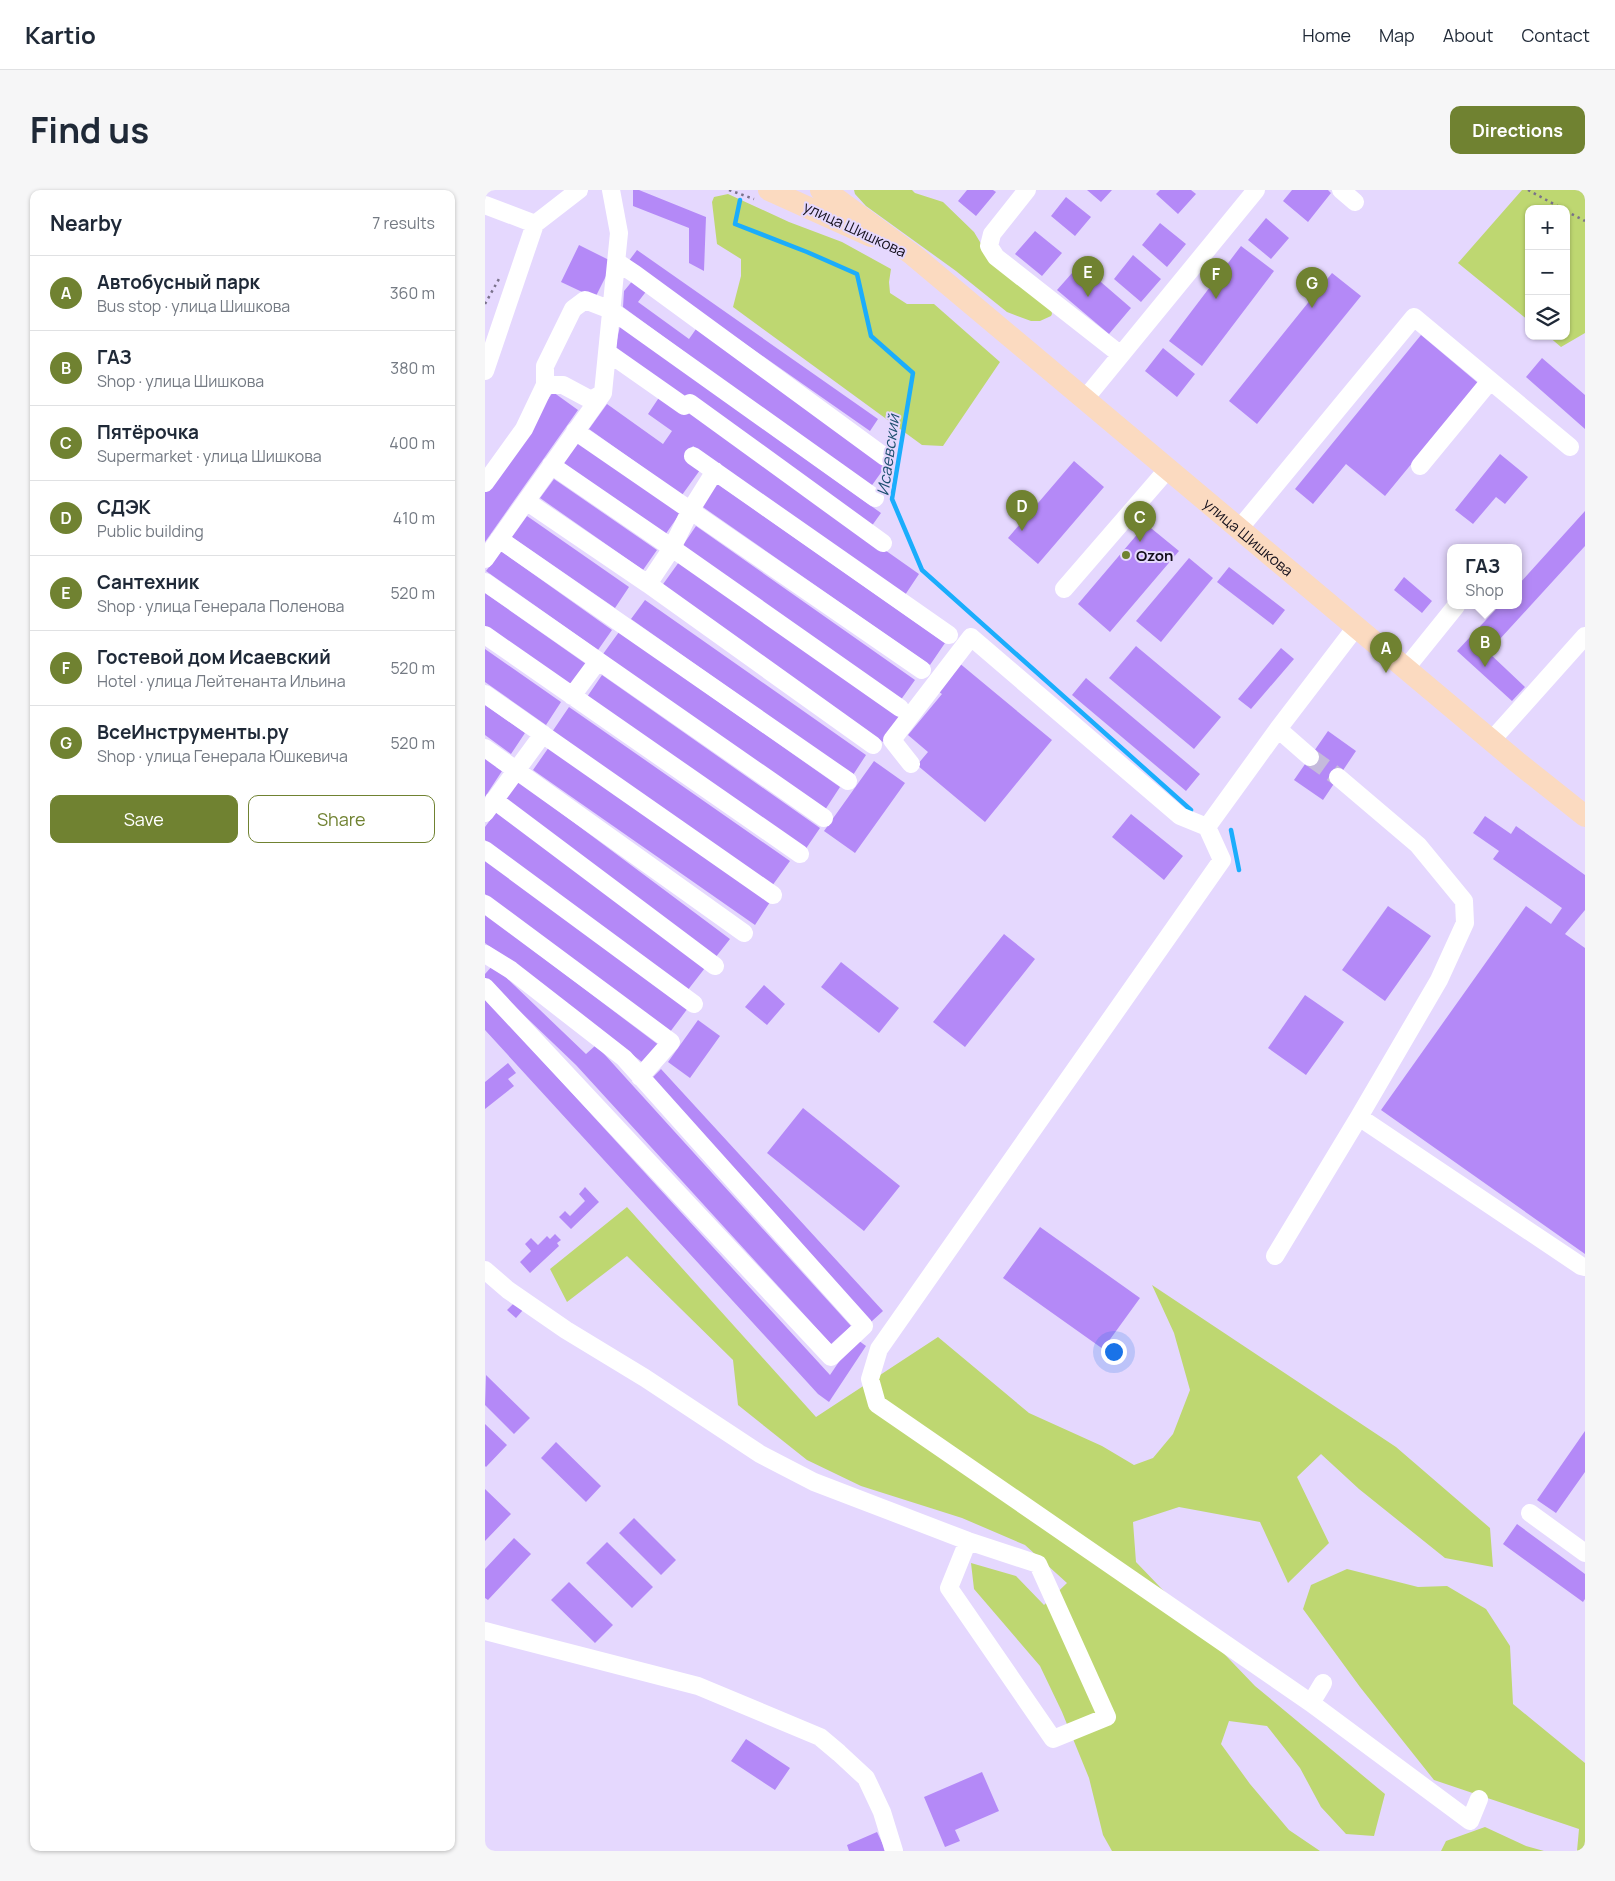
<!DOCTYPE html>
<meta charset="utf-8">
<style>
:root{--surface:#fff;--page:#f6f6f7;--text:#1f2937;--muted:#747a83;--line:#e0e1e3;--accent:#708231}
body{margin:0;font-family:Manrope,sans-serif;background:var(--page);color:var(--text)}
.controls{position:absolute;right:15px;top:15px;display:grid;overflow:hidden;border-radius:10px;box-shadow:0 1px 4px #0004}
.controls button{width:45px;height:45px;display:grid;place-items:center;padding:0;border:0;border-bottom:1px solid var(--line);background:var(--surface);color:var(--text);font:25px sans-serif}
.you{position:absolute;left:628px;top:1161px;width:18px;height:18px;margin:-12px;border:4px solid #fff;border-radius:50%;background:#1a73e8;box-shadow:0 0 0 8px #1a73e833}
.badge{display:grid;place-items:center;width:32px;height:32px;border-radius:50%;background:var(--accent);color:#fff;font-size:16px;font-weight:700}
.pin{position:absolute;translate:-50% -41px;filter:drop-shadow(0 1px 2px #0008)}
.pin::after{content:'';position:absolute;top:26px;width:18px;height:15px;background:inherit;clip-path:polygon(0 0,100% 0,50% 100%)}
.popup{position:absolute;left:962px;top:354px;width:75px;height:65px;box-sizing:border-box;display:grid;place-content:center;border-radius:10px;background:var(--surface);filter:drop-shadow(0 1px 4px #0005);font-size:16px;white-space:nowrap;color:var(--muted)}
.popup b{font-size:19px;color:var(--text)}
.popup::after{content:'';position:absolute;left:50%;top:100%;margin-left:-10px;border:10px solid transparent;border-top-color:var(--surface)}
.list{margin:0;padding:0;list-style:none}
h2{display:flex;justify-content:space-between;align-items:center;height:65px;margin:0;padding:0 20px;font-size:21px}
h2 small{font-size:16px;font-weight:400;color:var(--muted)}
.list li{display:grid;grid-template-columns:32px 1fr auto;gap:15px;align-items:center;box-sizing:border-box;height:75px;padding:0 20px;border-top:1px solid var(--line)}
.list b{display:block;font-size:19px;white-space:nowrap}
.list p{margin:0;font-size:16px;white-space:nowrap;color:var(--muted)}
.list em{font-size:16px;font-style:normal;color:var(--muted)}
.actions{display:flex;gap:10px;padding:15px 20px}
.actions a{flex:1;padding:11px 0;border:1px solid var(--accent);border-radius:10px;text-align:center;font-size:18px;color:var(--accent)}
.actions .main{background:var(--accent);color:#fff}
.icon{flex:none;width:28px;height:28px;fill:none;stroke:currentColor;stroke-width:2;stroke-linecap:round;stroke-linejoin:round}
.map{position:relative;flex:none;width:1100px;height:1661px;overflow:hidden;border-radius:10px}
header{display:flex;align-items:center;gap:30px;box-sizing:border-box;height:70px;padding:0 25px;background:var(--surface);border-bottom:1px solid var(--line)}
header strong{font-size:24px}
nav{display:flex;gap:28px;margin-inline-start:auto;font-size:18px}
.intro{display:flex;align-items:center;justify-content:space-between;box-sizing:border-box;height:120px;padding:0 30px}
h1{margin:0;font-size:35px}
.button{padding:12px 22px;border-radius:10px;background:var(--accent);color:#fff;font-size:18px;font-weight:700}
main{display:flex;gap:30px;padding:0 30px}
aside{flex:1;background:var(--surface);border-radius:10px;box-shadow:0 1px 4px #0004}
.map>svg:first-child{display:block}
.green{fill:#bed771}
.lines{fill:none;stroke-linecap:round;stroke-linejoin:round}
.stream{stroke:#1badfc;stroke-width:4.5}
.building{fill:#b489f7}
.minor-tunnel{stroke:#c5badc;stroke-width:18;stroke-dasharray:18 9;stroke-linecap:butt}
.path{stroke:#7a728b;stroke-width:2.5;stroke-dasharray:2.5 4;stroke-linecap:butt}
.minor{stroke:#fff;stroke-width:18}
.major{stroke:#fbdac0;stroke-width:22}
.poi-dot{fill:#708231;stroke:#e5d8fe;stroke-width:2}
.labels{text-anchor:middle;dominant-baseline:central;stroke-width:4;stroke-linejoin:round;paint-order:stroke}
.street-label{font-size:15px;fill:#120e1a;stroke:#e5d8fe}
.poi-label{font-size:15px;font-weight:bold;fill:#120e1a;stroke:#e5d8fe;text-anchor:start}
.water-label{font-size:16px;font-style:italic;fill:#1e5070;stroke:#e5d8fe}
</style>
<header>
<strong>Kartio</strong>
<nav><a>Home</a><a>Map</a><a>About</a><a>Contact</a></nav>
</header>
<div class="intro"><h1>Find us</h1><a class="button">Directions</a></div>
<main>
<aside>
<h2>Nearby<small>7 results</small></h2>
<ul class="list">
<li><span class="badge">A</span><div><b>Автобусный парк</b><p>Bus stop · улица Шишкова</p></div><em>360 m</em></li>
<li><span class="badge">B</span><div><b>ГАЗ</b><p>Shop · улица Шишкова</p></div><em>380 m</em></li>
<li><span class="badge">C</span><div><b>Пятёрочка</b><p>Supermarket · улица Шишкова</p></div><em>400 m</em></li>
<li><span class="badge">D</span><div><b>СДЭК</b><p>Public building</p></div><em>410 m</em></li>
<li><span class="badge">E</span><div><b>Сантехник</b><p>Shop · улица Генерала Поленова</p></div><em>520 m</em></li>
<li><span class="badge">F</span><div><b>Гостевой дом Исаевский</b><p>Hotel · улица Лейтенанта Ильина</p></div><em>520 m</em></li>
<li><span class="badge">G</span><div><b>ВсеИнструменты.ру</b><p>Shop · улица Генерала Юшкевича</p></div><em>520 m</em></li>
</ul>
<div class="actions"><a class="main">Save</a><a>Share</a></div>
</aside>
<div class="map">
<svg width="1100" height="1661" viewBox="0 0 1100 1661">
<rect width="100%" height="100%" fill="#e5d8fe"/>
<path class="green" d="M369,0H427L430,3L458,12L489,42L498,57L565,112L567,124L566,126L555,131H546L522,122L471,81L381,16L370,4Z
M1037,0H1100V143L1076,157L1063,146H1081V19H1044V131L973,73Z
M243,4L304,32L357,52L406,79L404,92L405,103L422,114H449L515,172L458,256L437,255L248,117L256,86V69L232,54L227,12L229,7Z
M142,1017L331,1227L453,1147L544,1223L617,1256L649,1275L668,1268L688,1244L705,1200L689,1143L667,1095L911,1257L1005,1338L1008,1377L960,1368L874,1299L836,1264L812,1287L844,1353L803,1393L775,1332L694,1317L648,1332L651,1372L770,1496L900,1604L889,1646L861,1644L836,1617L815,1578L782,1536L744,1531L736,1554L765,1594L804,1640L835,1661H627L618,1645L604,1588L577,1522L555,1476L489,1399L486,1373L531,1386L559,1415L582,1393L540,1355L477,1328L376,1296L322,1270L253,1215L248,1170L142,1066L82,1112L65,1079Z
M862,1379L933,1397L962,1396L1001,1419L1025,1456L1028,1514L1100,1573V1661H1092L1094,1639L949,1590L875,1497L818,1419L826,1395Z
M1000,1637L1041,1656L1059,1661H956L961,1651Z"/>
<g class="lines">
<path class="stream" d="M255,10L250,34L322,62L372,84L386,146L428,183L407,309L437,380L706,620
M746,640L754,680"/>
</g>
<path class="building" d="M148,0H154L221,27L219,81L204,73V38L148,16Z
M482,0H508L511,2L491,26L473,11Z
M602,0H627L616,12Z
M675,0H706L711,4L693,24L671,4Z
M807,0H843L846,3L823,32L798,11Z
M581,7L606,27L590,46L566,26Z
M781,28L804,48L786,69L763,50Z
M675,33L701,54L682,77L657,55Z
M550,41L577,63L557,86L530,64Z
M94,55L128,72L110,108L76,92Z
M756,56L789,81L717,176L684,151Z
M152,60L393,229L385,241L143,72Z
M648,65L676,89L656,112L629,89Z
M595,74L646,118L624,144L572,100Z
M847,83L876,106L772,234L744,211Z
M149,89L163,99L153,112L204,149L211,139L400,277L385,298L138,117L139,101Z
M135,136L396,323L386,337L199,214L130,159Z
M936,145L993,193L900,306L861,274L828,314L810,299Z
M678,158L710,184L692,207L660,181Z
M1057,168L1100,205V239L1041,187Z
M68,202L93,220L0,352V299Z
M177,203L434,384L420,405L208,256L199,269L215,280L197,305L104,239L122,214L178,254L187,241L163,224Z
M94,251L196,322L180,345L78,273Z
M1015,264L1043,287L1020,314L1011,307L988,334L970,320Z
M589,271L619,297L553,374L523,348Z
M69,289L172,360L158,380L55,308Z
M230,292L460,453L445,475L215,315Z
M1100,321V356L1003,462L1040,497L1027,511L972,461L1014,416H1034V394Z
M42,326L144,397L130,418L27,347Z
M661,334L694,361L625,442L593,414Z
M211,336L430,490L415,511L196,358Z
M16,361L127,440L113,460L1,381Z
M704,368L728,388L676,452L651,431Z
M194,372L415,527L398,552L176,397Z
M744,377L800,420L788,435L732,392Z
M919,387L947,411L937,423L909,400Z
M0,403L101,474L86,497L0,436Z
M160,410L381,565L368,585L146,429Z
M134,442L355,597L340,620L118,464Z
M651,456L736,527L709,559L624,488Z
M796,458L809,469L766,519L753,509Z
M0,459L76,512L61,535L0,492Z
M473,472L567,550L500,632L432,575L443,562L423,545L457,504L450,499Z
M117,485L335,638L320,660L102,507Z
M601,488L715,584L701,601L587,505Z
M0,515L40,543L26,564L0,545Z
M84,517L305,671L287,696L67,542Z
M843,541L871,561L838,610L809,590Z
M64,557L285,712L270,735L48,580Z
M0,567L13,576L11,577L17,581L0,607Z
M389,571L420,593L370,663L339,641Z
M32,590L245,749L230,768L18,609Z
M11,622L220,778L202,801L0,650V637Z
M646,624L698,666L679,690L627,647Z
M1000,626L1026,644L1031,636L1100,685V720L1080,744L1100,758V1064L896,920L1041,716L1066,734L1077,718L1008,669L1014,661L988,643Z
M0,666L203,818L185,842L0,704Z
M903,716L946,746L900,811L857,780Z
M0,724L175,856L161,875L0,753Z
M519,744L550,769L480,857L448,832Z
M356,772L414,818L394,843L336,797Z
M8,775L101,864L111,855L366,1136L346,1154L91,875L0,788V784Z
M279,795L300,814L282,835L260,817Z
M820,805L859,832L821,885L783,858Z
M0,808L345,1185L370,1148L381,1156L344,1212L333,1204L0,840Z
M213,830L235,846L205,888L183,872Z
M23,873L31,883L23,889L29,896L0,919V892Z
M176,879L398,1121L386,1132L165,890Z
M318,918L415,996L379,1041L282,963Z
M100,997L114,1012L86,1039L74,1027L80,1021L85,1026L100,1011L94,1004Z
M555,1037L655,1108L618,1159L518,1088Z
M70,1044L76,1050L72,1053L74,1056L45,1083L35,1072L46,1061L40,1054L46,1048L53,1055L62,1046L65,1049Z
M29,1113L38,1120L31,1128L22,1120Z
M1,1185L45,1228L29,1244L0,1215Z
M0,1234L22,1255L1,1277L0,1276Z
M1100,1241V1282L1071,1323L1052,1310Z
M71,1252L116,1296L101,1312L56,1268Z
M0,1299L26,1324L0,1351Z
M149,1328L191,1370L176,1385L134,1343Z
M1032,1334L1100,1384V1409L1098,1412L1018,1354Z
M29,1348L46,1364L3,1410L0,1408V1379Z
M122,1352L168,1397L147,1418L101,1373Z
M84,1392L128,1435L110,1453L66,1410Z
M261,1549L305,1578L290,1600L246,1571Z
M497,1582L514,1621L470,1640L475,1651L460,1657L439,1607Z
M392,1642L401,1661H364L362,1655Z"/>
<g class="lines">
<path class="minor-tunnel" d="M825,567L853,587"/>
<path class="path" d="M244,0L269,9
M1043,0L1078,19
M1081,21L1100,31
M0,114L15,87"/>
<path class="minor" d="M542,0L507,44L504,56L511,67L636,165
M856,0L870,12
M0,15L50,34
M132,72L150,84L400,267
M122,162L199,216L205,213L398,353
M0,181L50,34L94,0
M60,195V176L88,119L100,110L126,120L390,308
M599,210L771,0
M90,241L437,480
M208,266L464,445
M66,275L187,358L415,518
M935,276L1005,191
M0,293L39,239L60,195H78L106,210L118,203
M41,311L163,394L388,555
M754,339L929,127L1085,257
M14,349L363,591
M0,369L118,203L134,43L126,0
M0,392L339,628
M163,394L187,358L205,321L230,281
M579,399L682,280
M0,445L315,664
M921,478L971,416
M0,504L288,705
M87,506L113,471
M793,539L825,567
M1006,551L1100,446
M0,558L259,743
M426,574L407,550L486,447L695,626L722,637L737,670L394,1159L385,1189L392,1214L826,1513L985,1631L994,1609
M9,610L230,776
M0,623L58,544
M722,637L793,539L871,437
M0,660L209,814
M0,714L186,852L155,887
M0,764L26,780L139,868L379,1136L346,1167L0,797
M874,927L1096,1076L1100,1077
M790,1066L874,927L954,790L980,733L979,711L933,655L853,587
M0,1080L23,1100L81,1140L160,1188L275,1264L329,1292L483,1351L553,1374L622,1527L568,1549L464,1398L483,1351
M1045,1323L1100,1363
M0,1441L213,1496L335,1547L354,1563L381,1588L397,1622L409,1661
M826,1513L838,1493"/>
<g class="major">
<path d="M284,0L386,46"/>
<path id="s1" d="M336,0L349,7L428,65L1032,572L1100,626"/>
</g>
</g>
<circle class="poi-dot" cx="641" cy="365" r="5"/>
<g class="labels">
<g class="street-label">
<text transform="translate(370 39) rotate(25)">улица Шишкова</text>
<text stroke="none"><textPath href="#s1" startOffset="551">улица Шишкова</textPath></text>
</g>
<g class="poi-label">
<text x="651" y="365">Ozon</text>
</g>
<g class="water-label">
<text transform="translate(403 265) rotate(-82)">Исаевский</text>
</g>
</g>
</svg>
<div class="controls">
<button>+</button>
<button>−</button>
<button><svg class="icon" aria-label="layers" viewBox="0 0 24 24"><path d="M12 4l9 5-9 5-9-5zM3 14l9 5 9-5"/></svg></button>
</div>
<div class="you"></div>
<div class="pin badge" style="left:901px;top:483px">A</div>
<div class="pin badge" style="left:1000px;top:477px">B</div>
<div class="popup"><b>ГАЗ</b>Shop</div>
<div class="pin badge" style="left:655px;top:352px">C</div>
<div class="pin badge" style="left:537px;top:341px">D</div>
<div class="pin badge" style="left:603px;top:107px">E</div>
<div class="pin badge" style="left:731px;top:109px">F</div>
<div class="pin badge" style="left:827px;top:118px">G</div>
</div>
</main>
